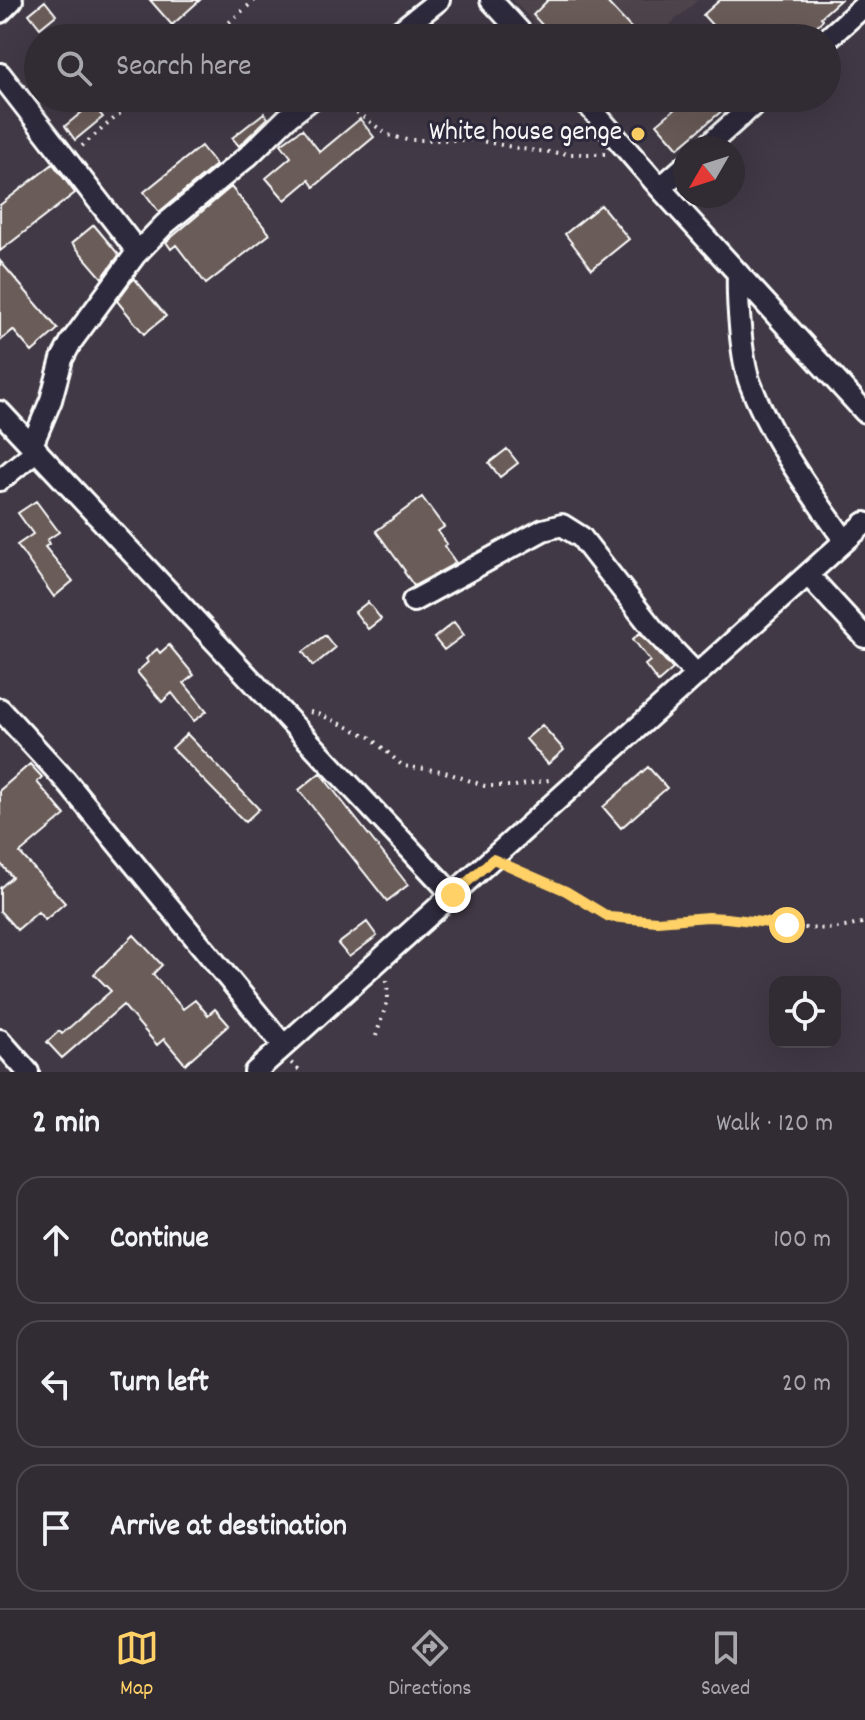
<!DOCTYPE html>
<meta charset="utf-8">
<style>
:root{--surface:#312b34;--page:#39333c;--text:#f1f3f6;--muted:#a8a7ac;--line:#4c474f;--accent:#ffd166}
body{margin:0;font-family:Dekko,sans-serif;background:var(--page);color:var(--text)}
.controls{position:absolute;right:24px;bottom:24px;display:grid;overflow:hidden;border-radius:16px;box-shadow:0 8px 32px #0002}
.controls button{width:72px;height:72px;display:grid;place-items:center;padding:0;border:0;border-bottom:2px solid var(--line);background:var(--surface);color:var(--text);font:40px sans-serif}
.compass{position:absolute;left:673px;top:136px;width:72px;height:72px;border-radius:50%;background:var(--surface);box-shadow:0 8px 32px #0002;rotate:231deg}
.stop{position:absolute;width:24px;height:24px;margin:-18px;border:6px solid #ffd166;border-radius:50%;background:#fff}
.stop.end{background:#ffd166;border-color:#fff;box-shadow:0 2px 8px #0008}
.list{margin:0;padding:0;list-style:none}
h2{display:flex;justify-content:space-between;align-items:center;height:104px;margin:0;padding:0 32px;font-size:34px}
h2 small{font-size:26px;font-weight:400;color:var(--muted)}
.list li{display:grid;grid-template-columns:52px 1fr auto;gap:24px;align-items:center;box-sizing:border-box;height:128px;margin:0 16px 16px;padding:0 16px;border:2px solid var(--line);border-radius:24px}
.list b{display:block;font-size:30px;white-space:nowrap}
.list em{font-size:26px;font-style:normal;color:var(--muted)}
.icon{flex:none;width:44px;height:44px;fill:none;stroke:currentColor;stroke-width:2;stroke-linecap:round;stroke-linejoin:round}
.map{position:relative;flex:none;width:865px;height:1072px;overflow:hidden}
.search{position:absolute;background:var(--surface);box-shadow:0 8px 32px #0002;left:24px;right:24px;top:24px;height:88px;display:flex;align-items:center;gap:20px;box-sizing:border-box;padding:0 28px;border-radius:44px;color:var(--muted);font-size:30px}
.sheet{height:536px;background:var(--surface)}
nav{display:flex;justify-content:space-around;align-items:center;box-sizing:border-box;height:112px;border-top:2px solid var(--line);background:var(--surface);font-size:22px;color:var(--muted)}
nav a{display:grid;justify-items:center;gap:4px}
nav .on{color:var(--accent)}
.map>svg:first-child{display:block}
.built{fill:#4e444b}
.building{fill:#6b5c59;stroke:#fff;stroke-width:2}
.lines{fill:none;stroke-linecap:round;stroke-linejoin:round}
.minor-casing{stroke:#fff;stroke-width:26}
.path{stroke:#fff;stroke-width:4;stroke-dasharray:2 6;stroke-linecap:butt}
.minor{stroke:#2f2a3d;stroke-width:20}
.route{stroke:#ffd166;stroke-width:10}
.poi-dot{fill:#ffd166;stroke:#2f2a3d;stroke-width:3}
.labels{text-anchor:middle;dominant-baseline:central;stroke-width:6;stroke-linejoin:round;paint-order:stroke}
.poi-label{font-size:28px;fill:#fff;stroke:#2f2a3d;text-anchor:end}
</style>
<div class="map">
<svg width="865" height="1072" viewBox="0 0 865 1072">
<rect width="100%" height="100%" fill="#413945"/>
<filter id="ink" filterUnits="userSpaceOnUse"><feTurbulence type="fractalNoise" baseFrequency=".0125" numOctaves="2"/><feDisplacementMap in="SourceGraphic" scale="16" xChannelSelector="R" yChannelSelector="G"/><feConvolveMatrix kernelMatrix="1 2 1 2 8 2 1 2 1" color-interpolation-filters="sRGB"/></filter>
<g filter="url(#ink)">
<path class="built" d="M513,0H698L655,38H547Z"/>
<path class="building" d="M150,0H200L172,25Z
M548,0H605L631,28L620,38H554L533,15Z
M720,0H840L821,17L823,20L803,38H724L703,15Z
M45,1L56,15L40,28L29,14Z
M667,98H737L678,148L657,124L676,108Z
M92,104L103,117L75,140L65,126Z
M264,113L268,118L239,146L232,138Z
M360,119L374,137L314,187L309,180L285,200L266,178L291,157L281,144L302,129L320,152Z
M201,146L216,165L159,212L144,192Z
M53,164L75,193L0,251V205Z
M231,187L270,234L206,284L176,245L171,249L166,242Z
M601,205L629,239L592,269L565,234Z
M94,225L119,255L102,278L72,243Z
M0,261L58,329L32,352L13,330L0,341Z
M134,278L166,316L144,334L117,301Z
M507,449L518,463L500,477L489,463Z
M422,497L444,527L438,531L447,544L444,546L456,563L414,586L404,572L405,571L376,531Z
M36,501L59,532L47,540L49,544L45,547L73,581L54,597L17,545L33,534L18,513Z
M368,602L381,619L368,629L355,612Z
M454,622L464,635L444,650L434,638Z
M640,633L673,669L658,682L645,665L650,661L633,639Z
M325,635L335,648L313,666L303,652Z
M169,645L194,675L184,683L207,711L194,721L172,693L162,702L137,672L148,662L146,659L157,649L160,653Z
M542,725L564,750L548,764L526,739Z
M187,734L259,809L245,822L172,748Z
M30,764L42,777L37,782L65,815L20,853L65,903L45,920L38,912L17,930L0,911V888L12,877L0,863V790Z
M648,767L667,788L621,828L603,807Z
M320,773L408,885L387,901L299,790Z
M367,922L377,936L349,957L338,944Z
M134,935L162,965L153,974L183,1009L195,1000L208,1015L215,1009L229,1025L185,1064L164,1039L157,1045L123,1005L62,1058L47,1042L59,1031L62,1034L111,991L94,974Z"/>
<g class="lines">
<g class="minor-casing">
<path id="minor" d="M491,0L526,38
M0,12L12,0
M391,38L439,0
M827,39L865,5
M0,74L138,252
M582,98L660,188L865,412
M705,148L761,98
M660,188L685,166
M738,273C737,299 741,360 750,383C771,439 811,493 845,541
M0,412L453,895
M32,445L51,400L62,359L71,342L135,255L165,224L248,156L287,118L313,98
M0,480L37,450
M808,575L865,637
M413,601L543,530L562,525L581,537L653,629L697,675
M0,709L66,781L284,1046
M0,1040L28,1072
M255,1072L865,523"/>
</g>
<path class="path" d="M211,38L255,0
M337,98L388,135L407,140H476L528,150L570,154H605
M82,146L138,98
M310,712L321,715L370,737L403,766L442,771L485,786H515L549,780
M514,868C536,877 560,886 581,899C590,904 597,912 607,916C640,928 677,917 711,917C762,918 816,939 865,922
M376,1036L388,999L387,980
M291,1063L302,1072"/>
<use href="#minor" class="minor"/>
</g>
</g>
<g class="lines" filter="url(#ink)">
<path class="route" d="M453,895L493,859L566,891L609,917L657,921L708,917L726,918L787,925"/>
</g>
<circle class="poi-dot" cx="638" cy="134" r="8"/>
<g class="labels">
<g class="poi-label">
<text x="622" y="134">White house genge</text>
</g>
</g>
</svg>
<div class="controls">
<button><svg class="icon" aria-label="locate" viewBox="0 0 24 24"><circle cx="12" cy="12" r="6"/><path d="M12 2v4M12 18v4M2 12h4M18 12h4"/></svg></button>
</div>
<svg class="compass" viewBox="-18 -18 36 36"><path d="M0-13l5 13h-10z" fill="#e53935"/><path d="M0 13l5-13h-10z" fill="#a8a7ac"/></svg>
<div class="stop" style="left:787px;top:925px"></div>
<div class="stop end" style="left:453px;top:895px"></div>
<div class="search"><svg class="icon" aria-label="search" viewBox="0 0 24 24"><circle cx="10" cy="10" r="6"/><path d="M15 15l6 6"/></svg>Search here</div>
</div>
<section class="sheet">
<h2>2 min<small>Walk · 120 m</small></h2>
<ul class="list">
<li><svg class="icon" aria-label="ahead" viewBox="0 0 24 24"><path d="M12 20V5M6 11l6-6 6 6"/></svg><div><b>Continue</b></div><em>100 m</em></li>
<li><svg class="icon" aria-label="left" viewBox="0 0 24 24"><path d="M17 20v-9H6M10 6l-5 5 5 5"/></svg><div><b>Turn left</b></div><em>20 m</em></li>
<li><svg class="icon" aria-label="arrive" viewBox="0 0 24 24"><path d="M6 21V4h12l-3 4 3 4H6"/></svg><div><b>Arrive at destination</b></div></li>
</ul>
</section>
<nav>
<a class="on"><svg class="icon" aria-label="map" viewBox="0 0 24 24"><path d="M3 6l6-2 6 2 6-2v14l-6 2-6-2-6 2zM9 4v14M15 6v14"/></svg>Map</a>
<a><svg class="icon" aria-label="directions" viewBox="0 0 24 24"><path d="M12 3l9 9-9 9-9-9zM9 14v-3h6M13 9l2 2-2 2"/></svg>Directions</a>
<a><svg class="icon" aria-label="saved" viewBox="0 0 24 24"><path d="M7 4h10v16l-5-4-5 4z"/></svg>Saved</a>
</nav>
